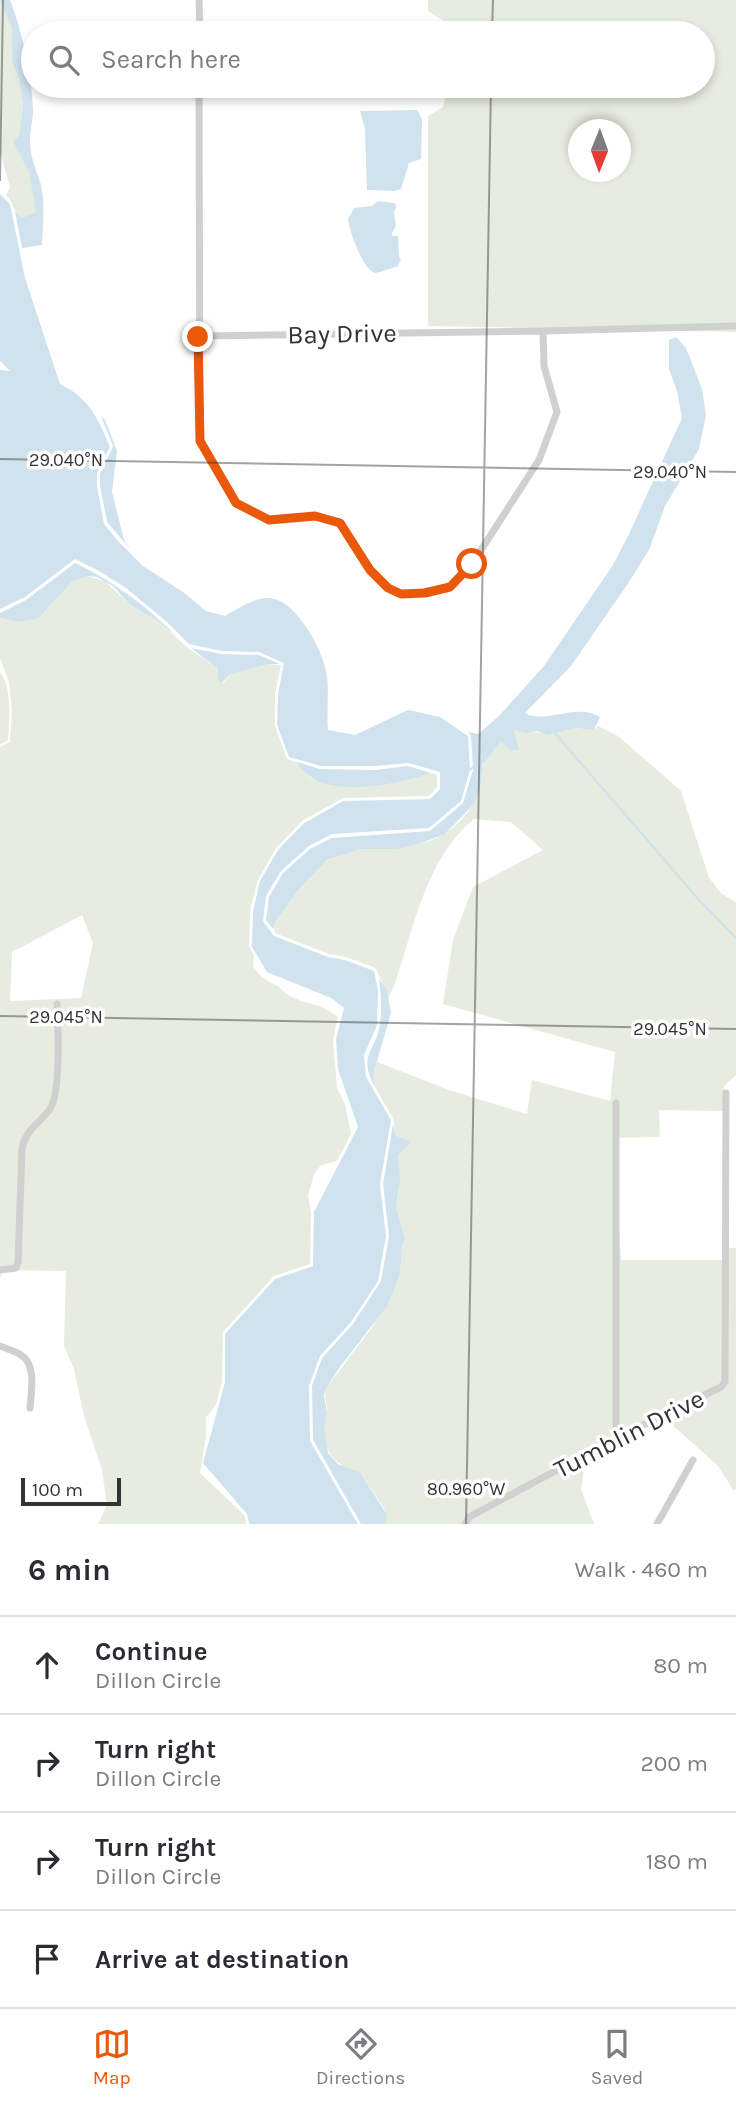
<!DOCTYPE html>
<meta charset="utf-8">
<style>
:root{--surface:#fff;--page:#f7f7f7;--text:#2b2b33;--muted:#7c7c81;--line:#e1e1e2;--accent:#ea580c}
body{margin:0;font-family:Karla,sans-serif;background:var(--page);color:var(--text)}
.compass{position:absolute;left:568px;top:119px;width:63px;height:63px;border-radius:50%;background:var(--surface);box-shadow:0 4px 10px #0003;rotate:181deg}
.scale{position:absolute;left:21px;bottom:18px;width:100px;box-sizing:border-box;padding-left:7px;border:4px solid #333;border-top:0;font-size:19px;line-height:24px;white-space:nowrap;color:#333;-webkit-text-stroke:5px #fff;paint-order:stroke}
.stop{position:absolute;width:21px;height:21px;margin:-16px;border:5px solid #ea580c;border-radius:50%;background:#fff}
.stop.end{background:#ea580c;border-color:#fff;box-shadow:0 2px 7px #0008}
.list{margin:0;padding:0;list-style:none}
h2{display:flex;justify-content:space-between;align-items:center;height:91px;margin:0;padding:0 28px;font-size:30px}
h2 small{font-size:23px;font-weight:400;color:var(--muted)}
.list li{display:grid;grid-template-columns:46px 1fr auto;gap:21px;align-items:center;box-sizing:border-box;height:98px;padding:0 28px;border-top:2px solid var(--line)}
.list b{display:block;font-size:26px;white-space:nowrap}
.list p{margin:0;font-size:23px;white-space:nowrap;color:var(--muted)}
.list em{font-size:23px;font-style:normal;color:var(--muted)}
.icon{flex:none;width:38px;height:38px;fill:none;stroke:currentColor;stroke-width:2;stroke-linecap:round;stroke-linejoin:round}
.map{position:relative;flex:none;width:736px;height:1524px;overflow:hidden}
.search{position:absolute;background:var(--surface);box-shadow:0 4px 10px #0003;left:21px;right:21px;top:21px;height:77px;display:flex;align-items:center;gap:18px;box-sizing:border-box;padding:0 24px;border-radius:38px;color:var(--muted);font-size:26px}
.sheet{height:483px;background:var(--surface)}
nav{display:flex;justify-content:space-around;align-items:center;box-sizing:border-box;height:98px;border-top:2px solid var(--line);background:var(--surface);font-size:19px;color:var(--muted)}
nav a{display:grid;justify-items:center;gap:4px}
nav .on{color:var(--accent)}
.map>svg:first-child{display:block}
.green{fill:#e6ecdf;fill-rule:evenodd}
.water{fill:#cfe2ee}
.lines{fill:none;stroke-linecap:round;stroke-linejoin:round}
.stream{stroke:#cfe2ee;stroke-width:2}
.street{stroke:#d0d0d0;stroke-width:7}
.route{stroke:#ea580c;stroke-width:9}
.ticks{fill:none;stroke:#333;stroke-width:2;stroke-opacity:0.45}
.labels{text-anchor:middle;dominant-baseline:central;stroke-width:7;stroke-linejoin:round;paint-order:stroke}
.street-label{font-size:26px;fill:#333;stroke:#fff}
.ticks-label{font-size:18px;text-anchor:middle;fill:#333;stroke:#fff;stroke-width:7;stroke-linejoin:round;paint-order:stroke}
</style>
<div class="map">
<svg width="736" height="1524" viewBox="0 0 736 1524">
<rect width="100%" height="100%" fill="#fff"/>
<path class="green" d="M0,0L12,29V63L18,76L23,105L19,135L13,142L29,173L37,212L22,218C13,212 14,203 6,195L10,187L0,152Z
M428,0H736V332L428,326V116L443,107L448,86H703V33H445L442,20L428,11ZM578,130H620V172H578Z
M88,576L105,581L129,604L156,620L187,647L218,669V674L223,683L231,674L269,664L281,665L275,694V726L287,759L297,762L310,778L347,786L376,785L431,773L437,774V787L429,796L343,798L302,821L276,848L258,880L250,910L249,946L254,955L253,966C259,976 264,979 274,984C281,987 285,994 292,997C310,1006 319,1002 338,1017L333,1040L337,1088L345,1104L351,1134L337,1161L321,1165L314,1174L308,1196L311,1212L310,1264L274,1276L223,1332L222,1382L216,1405L206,1417V1437L200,1473L245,1516L246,1524H98L107,1505L102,1470L84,1416L74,1369L64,1346L66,1271L3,1270L0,1278V747L10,742L12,711L9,682L0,658V618L18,622L38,619L72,582ZM82,915L93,943L81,998L10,1001L12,952Z
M0,672C13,689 9,721 8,741L0,744Z
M598,726L618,736L681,791L709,878L722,894L736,902V1075L724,1086L725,1111L659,1110L660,1137L613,1138L621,1260H724L726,1248H736V1489L734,1491L718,1466L667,1420L609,1442L580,1455L585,1463L581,1489L594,1524H385V1510L360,1472C335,1466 322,1452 324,1424C324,1421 327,1417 327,1414C328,1404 323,1399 327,1387L373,1326L400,1274L402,1247L405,1238L396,1208L399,1188L396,1136L393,1118L375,1087L373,1075L377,1062L449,1090L527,1114L532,1080L610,1101L615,1052L443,1004L453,940L473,887L543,850L511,822L474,819C426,858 414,927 395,983L388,999C386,987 379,979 376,968L346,957L329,954L275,933L273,925C293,893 321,850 363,849C391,848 421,849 446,833C461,823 476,804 480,787C482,780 481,772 483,766C483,763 498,744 501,740L511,751L518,744L514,736V730L554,734L561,730L574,728L594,730Z"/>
<path class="water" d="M0,0H10C23,34 32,74 33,111C33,122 29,133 30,143C31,162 37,170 41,185C45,204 43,225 42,245L22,248L15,211L22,218L36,212L29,173L13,142L19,135L23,105L18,76L12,63V29Z
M417,110L422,119L421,159L409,163L401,189L394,191L367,190L365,129L360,111Z
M0,194L10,204L25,278L60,384C89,398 98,418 110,447L97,473V486L104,524L117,540L143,566L183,592L206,611L225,616C237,609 255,597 269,598C295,599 322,648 326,671C330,689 326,711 328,730L355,735L408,710L440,717L468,736L470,770L461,801L429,828L332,834L309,846L281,871L266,896L263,921L274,936L328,957L345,960L374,971L378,990L377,1025L364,1055L366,1077L391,1120L380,1184L386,1236L378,1281L351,1322L320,1356L309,1386L310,1441L358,1524H249L247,1514L203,1463L225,1382V1334L275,1279L313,1266L314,1212L358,1127L338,1069L336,1039L344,1008L331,998L267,972L252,947L253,911L260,881L278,850L303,824L343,801L430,799L440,789V772L409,763L375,766H321L289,757L277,725L278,694L284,663L259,652L222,651L189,644L167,622L126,588L99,571L75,559L25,597L0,609V370L10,371L0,361Z
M378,201L395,203L396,206L394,213L396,226L392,233V236H398L399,257L401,259L397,267C389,268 383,272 376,273C364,273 349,230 348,219L354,208L372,206Z
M676,337L686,348L702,389L706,415L699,449L665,506L649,550L627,585L571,666L525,713C545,725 576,702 600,717L594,730L574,728L548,735L537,731L526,733L514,730L519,749L511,751L501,741L483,764L480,790L473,805L445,834L419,844L396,849H360L327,860L297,891L275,922L273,929L266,920L269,897L283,873L310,849L332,838L430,831L463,803L473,770L471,736L468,732L478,734L499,716L544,666L613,565L629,534L682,418L677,391L669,369V340Z
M101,416L105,420L117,451L112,492L124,540L130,549L107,522L100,485V474L113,446Z
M75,563C113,581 147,606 177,637L156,620L129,604L113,586L97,577L88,576L72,582L38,619L18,622L0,618V613L26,600Z
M191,648L222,654L259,655L280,664H269L231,674L221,683L218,679V669Z
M297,762L320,769L375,770L408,766L431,773C397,784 318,803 297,762Z
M379,979L387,990L391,1013L373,1075L375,1087C357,1055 376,1051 380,1024C382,1010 381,993 379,979Z
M393,1124L396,1136L411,1142L398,1155L400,1179L396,1208L405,1238L402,1247L400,1274L387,1306L340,1367L327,1387L324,1395L327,1413L324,1429L328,1453L338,1464L360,1472L387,1515L385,1524H361L313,1440L312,1386L322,1358L353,1324L381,1281L389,1236L383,1184Z"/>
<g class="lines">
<path class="stream" d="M554,732L699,900L736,938
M470,770L474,766"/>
<path class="street" d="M199,0L200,33
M199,86L200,441L236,503L269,520L315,516L340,523L370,570L389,588L401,594L416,593L450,587L472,564L539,460L557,412L544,366L543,331
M198,336L543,331L736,326
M0,1270L16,1268L18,1262L22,1149C26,1129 39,1124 50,1109C61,1093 58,1025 57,1004
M0,1346C7,1349 15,1351 21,1355C37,1365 31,1392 30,1408
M615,1439L616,1429V1103
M465,1524L469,1517L615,1439L721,1387L725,1382L726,1093
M657,1524L693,1460"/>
</g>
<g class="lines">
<path class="route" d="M198,337L200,441L236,503L269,520L315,516L340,523L370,570L388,588L401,594L425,593L450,587L472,564"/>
</g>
<path class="ticks" d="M492,33L493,0M0,181L3,0M0,459L736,472M0,1016L736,1029M466,1524L491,86"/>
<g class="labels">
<g class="street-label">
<text transform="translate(342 334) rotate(-1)">Bay Drive</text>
<text transform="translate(629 1434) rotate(-27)">Tumblin Drive</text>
</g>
</g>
<g class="ticks-label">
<text x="66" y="466">29.040°N</text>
<text x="670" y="478">29.040°N</text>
<text x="66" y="1023">29.045°N</text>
<text x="670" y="1035">29.045°N</text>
<text x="466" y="1495">80.960°W</text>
</g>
</svg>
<svg class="compass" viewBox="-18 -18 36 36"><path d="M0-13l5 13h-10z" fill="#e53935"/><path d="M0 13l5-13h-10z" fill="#7c7c81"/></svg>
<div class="scale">100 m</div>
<div class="stop" style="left:472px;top:564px"></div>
<div class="stop end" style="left:198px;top:337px"></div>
<div class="search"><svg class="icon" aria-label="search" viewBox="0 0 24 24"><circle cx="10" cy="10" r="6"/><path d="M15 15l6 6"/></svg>Search here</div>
</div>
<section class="sheet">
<h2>6 min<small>Walk · 460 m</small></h2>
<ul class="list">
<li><svg class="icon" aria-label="ahead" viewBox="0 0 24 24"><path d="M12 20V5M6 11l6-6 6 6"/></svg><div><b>Continue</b><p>Dillon Circle</p></div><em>80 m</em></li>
<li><svg class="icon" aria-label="right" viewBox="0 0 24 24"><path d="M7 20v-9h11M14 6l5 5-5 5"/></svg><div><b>Turn right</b><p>Dillon Circle</p></div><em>200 m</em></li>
<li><svg class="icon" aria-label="right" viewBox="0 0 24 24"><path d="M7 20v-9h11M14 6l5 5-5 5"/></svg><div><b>Turn right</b><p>Dillon Circle</p></div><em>180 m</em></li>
<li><svg class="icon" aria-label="arrive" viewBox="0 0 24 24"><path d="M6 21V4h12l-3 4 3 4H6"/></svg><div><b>Arrive at destination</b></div></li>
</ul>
</section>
<nav>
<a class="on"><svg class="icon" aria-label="map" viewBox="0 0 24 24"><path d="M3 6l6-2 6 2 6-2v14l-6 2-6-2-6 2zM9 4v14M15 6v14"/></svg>Map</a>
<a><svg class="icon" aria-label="directions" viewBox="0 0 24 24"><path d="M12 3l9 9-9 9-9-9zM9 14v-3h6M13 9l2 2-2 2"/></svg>Directions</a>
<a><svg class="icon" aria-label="saved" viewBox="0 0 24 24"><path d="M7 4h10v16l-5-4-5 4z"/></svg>Saved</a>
</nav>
